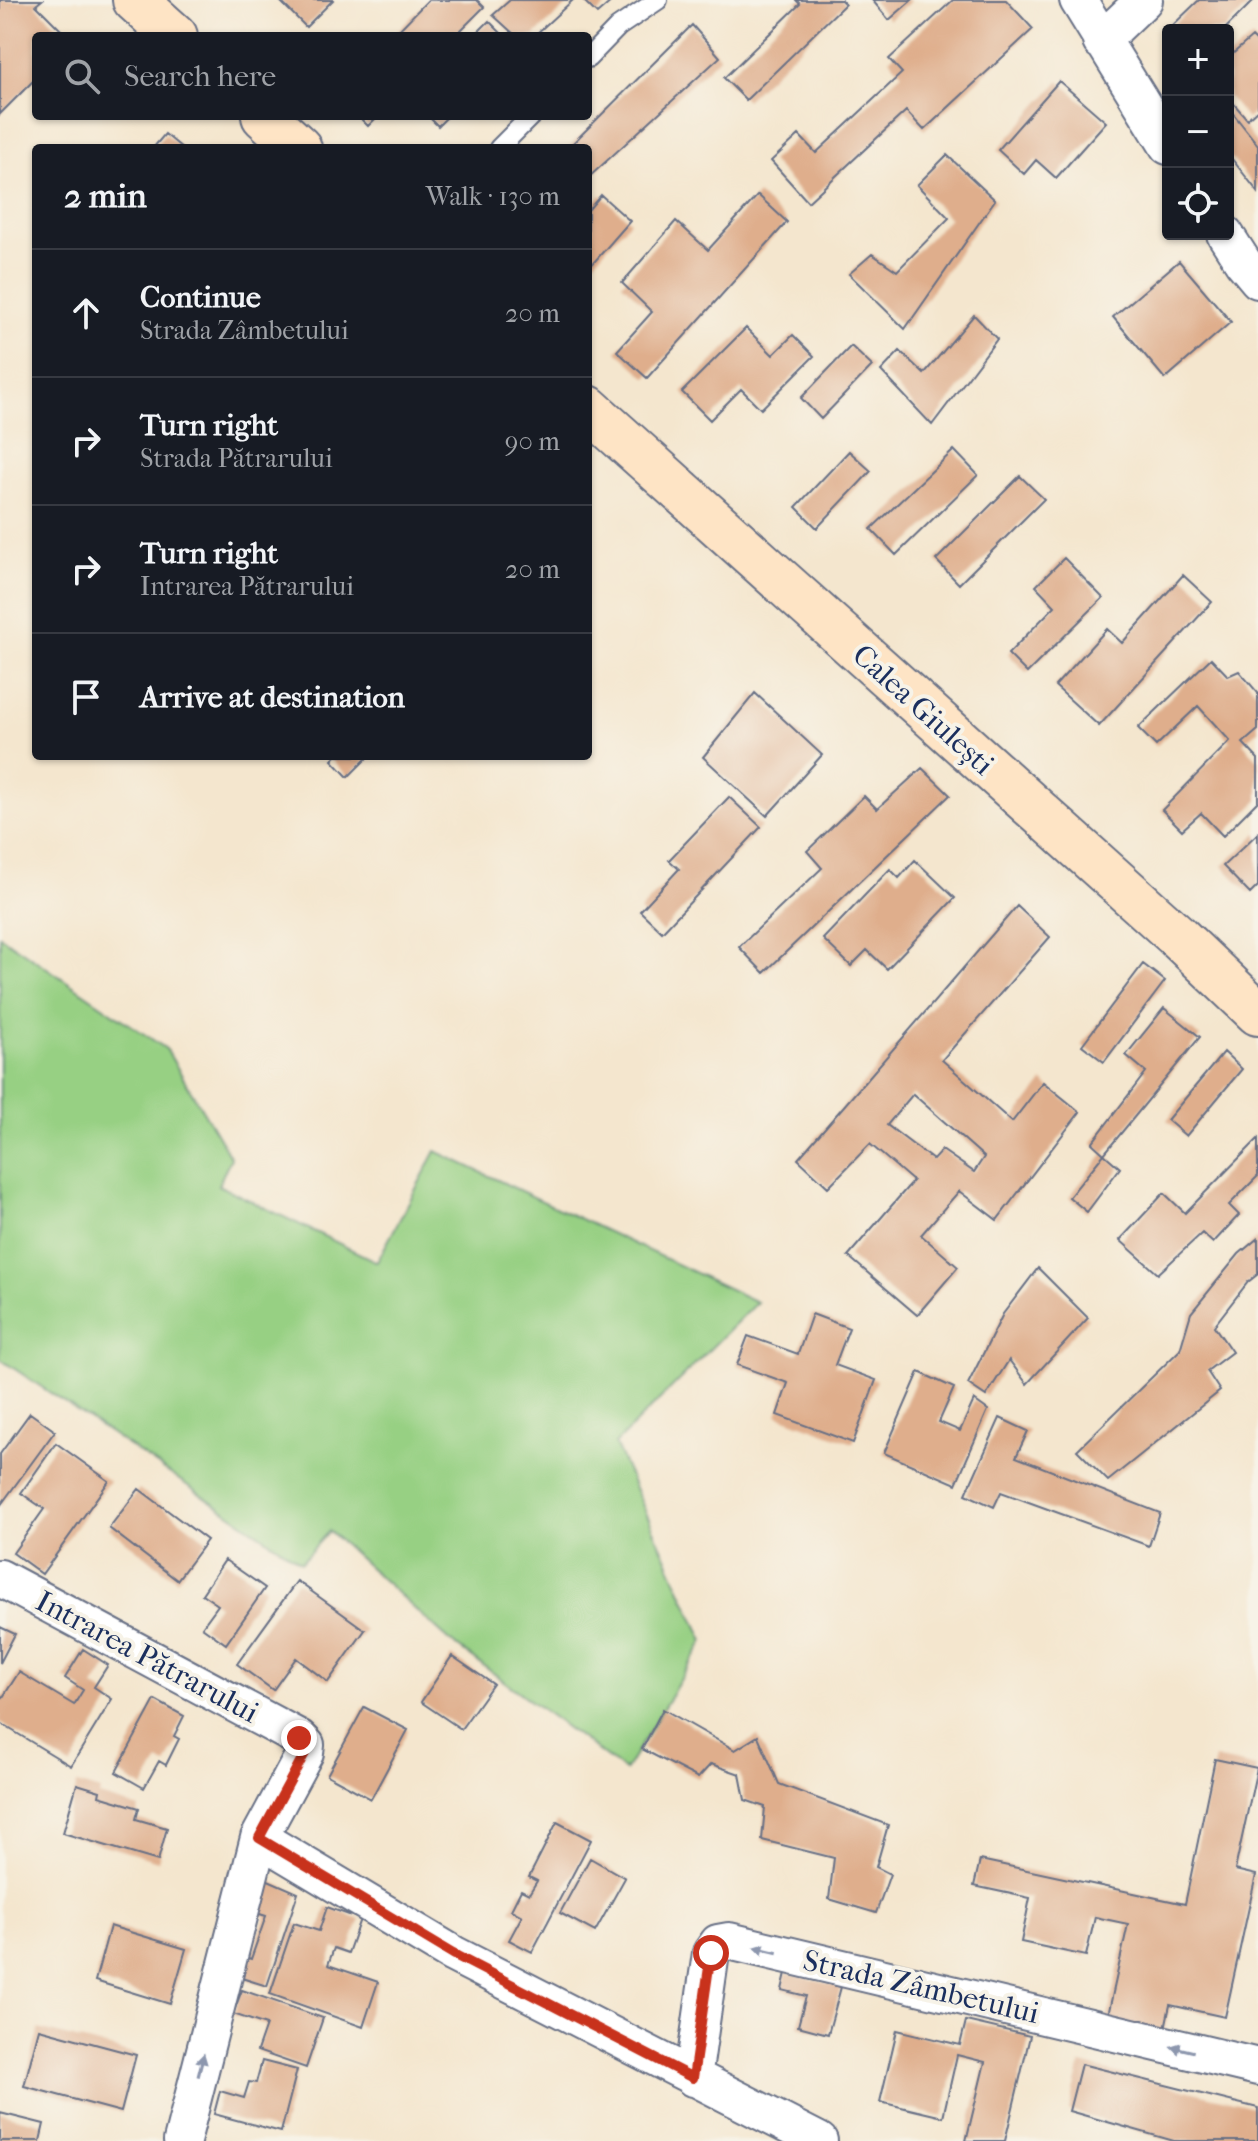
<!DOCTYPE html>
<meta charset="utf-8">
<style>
:root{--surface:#171b24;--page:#20242c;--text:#f1f3f6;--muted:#9ea1a6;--line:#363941}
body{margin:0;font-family:"IM FELL French Canon",serif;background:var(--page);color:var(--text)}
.controls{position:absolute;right:24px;top:24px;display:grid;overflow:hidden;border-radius:8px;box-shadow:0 2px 6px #0004}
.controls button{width:72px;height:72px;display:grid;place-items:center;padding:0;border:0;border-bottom:2px solid var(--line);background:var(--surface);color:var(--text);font:40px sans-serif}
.stop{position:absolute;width:24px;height:24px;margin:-18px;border:6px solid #c8321e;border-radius:50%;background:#fff}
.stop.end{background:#c8321e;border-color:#fff;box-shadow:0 2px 8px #0008}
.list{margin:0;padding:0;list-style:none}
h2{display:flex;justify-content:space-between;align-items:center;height:104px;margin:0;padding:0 32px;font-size:34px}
h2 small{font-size:26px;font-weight:400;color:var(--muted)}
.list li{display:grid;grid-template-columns:52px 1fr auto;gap:24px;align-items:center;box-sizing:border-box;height:128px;padding:0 32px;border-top:2px solid var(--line)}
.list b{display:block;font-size:30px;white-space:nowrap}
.list p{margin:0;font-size:26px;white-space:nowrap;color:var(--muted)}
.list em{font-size:26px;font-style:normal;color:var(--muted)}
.icon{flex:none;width:44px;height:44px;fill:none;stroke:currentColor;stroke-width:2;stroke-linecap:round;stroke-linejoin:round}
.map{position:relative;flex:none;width:1258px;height:2141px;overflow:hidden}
.search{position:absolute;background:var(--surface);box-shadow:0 2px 6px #0004;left:32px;top:32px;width:560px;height:88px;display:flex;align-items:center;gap:20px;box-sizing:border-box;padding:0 28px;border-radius:8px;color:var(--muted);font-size:30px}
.panel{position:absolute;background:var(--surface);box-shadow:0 2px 6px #0004;left:32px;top:144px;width:560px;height:616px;border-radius:8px}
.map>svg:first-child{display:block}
.green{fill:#97d083;stroke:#598070;stroke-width:2}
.building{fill:#dfae8c;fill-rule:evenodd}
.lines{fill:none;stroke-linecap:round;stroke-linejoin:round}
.service-casing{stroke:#676f85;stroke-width:22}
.minor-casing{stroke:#676f85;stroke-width:40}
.secondary-casing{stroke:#676f85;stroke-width:48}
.service{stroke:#fff;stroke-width:18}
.minor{stroke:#fff;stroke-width:36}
.secondary{stroke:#fee4c5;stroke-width:44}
.oneway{fill:#8d97ae}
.route{stroke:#c8321e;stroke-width:10}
.labels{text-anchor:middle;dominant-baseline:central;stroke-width:8;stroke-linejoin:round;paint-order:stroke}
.street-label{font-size:30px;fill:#1b2f5e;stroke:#f7f3e8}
</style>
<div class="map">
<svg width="1258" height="2141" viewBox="0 0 1258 2141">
<rect width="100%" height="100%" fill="#f7f3e8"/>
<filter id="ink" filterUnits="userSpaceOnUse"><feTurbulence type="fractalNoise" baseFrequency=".0125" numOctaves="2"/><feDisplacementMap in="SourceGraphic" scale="16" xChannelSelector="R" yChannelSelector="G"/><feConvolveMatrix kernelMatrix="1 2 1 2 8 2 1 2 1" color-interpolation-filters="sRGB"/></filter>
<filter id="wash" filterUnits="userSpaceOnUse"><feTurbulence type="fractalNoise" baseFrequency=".006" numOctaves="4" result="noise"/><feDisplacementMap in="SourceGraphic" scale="32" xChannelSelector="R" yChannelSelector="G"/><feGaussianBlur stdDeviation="1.8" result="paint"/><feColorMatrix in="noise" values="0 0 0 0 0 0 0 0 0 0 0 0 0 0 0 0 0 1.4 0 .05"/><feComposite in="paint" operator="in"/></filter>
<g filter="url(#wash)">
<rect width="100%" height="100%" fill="#f4e6ce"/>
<path class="green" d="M0,936L166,1049L231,1158L218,1185L377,1262L436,1151L757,1302L615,1444L704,1641L625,1771L450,1641L329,1531L301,1562L0,1359Z"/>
<g id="blocks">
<path class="building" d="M0,0H42L36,5L67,36H36V78L0,114Z
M279,0H333L306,27Z
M428,0H477L484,7L455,36H393Z
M510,0H573L534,36H516L493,15Z
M583,0H613L597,14Z
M796,0H841L845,4L746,100L724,78L800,4Z
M872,0H912L889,20Z
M953,0H1006L1033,29L924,130L906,111L808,202L771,161L799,135L816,153L902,73L889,59Z
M1199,0H1254L1224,30H1176L1172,26Z
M489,21L504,36H474Z
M692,25L720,57L588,178V148H568Z
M1252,37L1258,43V109L1247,119L1228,97V58Z
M1059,81L1106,122L1056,178L1036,160L1024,174L998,150Z
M1228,107L1258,145V192L1228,154Z
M358,116H378L368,126Z
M428,116H448L438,126Z
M165,134L182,148H153Z
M947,155L995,200L905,329L849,274L872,254L897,271L949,218L917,185Z
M601,195L630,221L588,269V210Z
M758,195L787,222L647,378L617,351L652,312L622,283L676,221L708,250Z
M1179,261L1231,322L1165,379L1113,317Z
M974,315L997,339L932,425L881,371L900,351L924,374Z
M746,328L773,355L793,335L814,356L761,409L741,389L710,420L682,392Z
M851,346L872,366L821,419L801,398Z
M954,450L978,475L896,555L871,529Z
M849,451L871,471L817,528L796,507Z
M1020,476L1044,499L959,584L936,560Z
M1064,558L1103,598L1027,673L1008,654L1055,606L1036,586Z
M1183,575L1212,602L1099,726L1055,686L1107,629L1122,643Z
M1211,658L1228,676L1239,671L1258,693V730L1243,743L1258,759V801L1223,836L1201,813L1182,830L1162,810L1230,741L1198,706L1156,746L1138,728Z
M755,693L822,755L767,816L703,757Z
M336,756H369L348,777L332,760Z
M922,768L950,795L764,973L739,947L822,868L807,851L864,796L877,809Z
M729,797L761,827L662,932L640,911L679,869L669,860Z
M1258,833V886L1250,894L1223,866Z
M915,860L955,898L887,969L867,950L851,966L823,939L890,869L899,878Z
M1017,906L1050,937L942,1060L1012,1122L1043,1082L1080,1112L997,1220L959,1191L921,1235L958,1267L917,1315L848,1256L913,1181L870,1144L828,1187L798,1159ZM913,1094L984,1157L974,1172L942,1150L933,1160L887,1125Z
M1143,964L1165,981L1104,1062L1082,1045Z
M1164,1008L1200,1037L1104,1154L1092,1143L1146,1072L1126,1055Z
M1224,1052L1242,1069L1186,1136L1167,1120Z
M1258,1139V1176L1229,1205L1239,1215L1213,1243L1202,1233L1158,1274L1120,1240L1164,1193L1185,1213Z
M1104,1154L1120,1168L1087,1212L1069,1197Z
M1258,1238V1274L1248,1282L1214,1326L1232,1352L1207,1371L1220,1391L1108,1481L1077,1450L1180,1350L1191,1313L1239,1254Z
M1038,1268L1088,1318L1027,1384L1009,1360L986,1396L968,1384L1003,1314Z
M812,1314L849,1328L835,1365L876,1380L853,1443L777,1415L788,1383L737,1365L748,1336L798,1354Z
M919,1372L954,1388L939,1422L960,1431L974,1400L988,1410L956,1484L884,1453Z
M30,1413L55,1431L0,1506V1454Z
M1000,1418L1028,1431L1016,1457L1160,1513L1149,1546L1001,1492L994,1507L966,1494Z
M56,1443L109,1481L42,1574L13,1553L44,1509L21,1493Z
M139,1489L207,1540L177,1580L109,1528Z
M225,1560L265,1588L226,1644L202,1627L218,1605L202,1594Z
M297,1581L365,1630L328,1682L296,1658L273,1690L237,1664Z
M0,1627L15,1634L0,1663Z
M83,1649L108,1665L94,1687L112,1699L71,1766L0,1723V1695L3,1697L19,1672L74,1705L83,1690L65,1678Z
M452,1656L493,1684L461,1729L421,1702Z
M155,1700L184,1716L174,1736L179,1739L166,1765L159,1761L144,1788L116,1772Z
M364,1707L408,1730L371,1799L327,1775Z
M663,1709L735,1750L758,1736L779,1784L888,1825L876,1867L890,1874L876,1913L829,1899L834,1858L762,1840L765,1807L745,1800L740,1774L711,1764L698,1778L642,1749Z
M1215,1759L1257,1768L1235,1870L1256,1875L1225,2017L1170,2005L1164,2033L1107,2020L1128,1924L1095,1917L1086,1956L1021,1942L1030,1898L974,1886L980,1860L1185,1904Z
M77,1784L100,1791L99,1796L139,1808L136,1819L167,1828L158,1861L63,1833Z
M557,1822L591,1840L532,1952L509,1940L522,1916L511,1910L521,1890L529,1894L537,1881L529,1877Z
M590,1858L625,1878L595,1932L560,1913Z
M259,1876L298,1893L267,1986L232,1975L239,1955L251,1959L266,1916L250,1911Z
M327,1907L360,1919L348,1953L334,1948L328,1965L378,1982L363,2027L270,1994L294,1923L319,1931Z
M110,1926L186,1949L170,2004L95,1981Z
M786,1973L841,1987L828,2034L798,2026L806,1996L782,1990Z
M242,1990L323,2018L306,2068L257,2051L266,2025L233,2014Z
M966,2021L1030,2036L1005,2141H966L985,2062L957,2055L943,2117L880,2102L897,2030L960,2045Z
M39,2029L136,2055L121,2112L24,2086Z
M262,2061L297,2070L281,2132L214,2114L220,2091L244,2098L249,2082L256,2083Z
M1081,2064L1258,2108V2141H1174L1069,2111Z
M0,2113L44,2124L40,2141H0Z"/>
</g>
</g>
<g filter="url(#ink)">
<use href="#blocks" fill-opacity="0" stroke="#676f85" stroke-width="2"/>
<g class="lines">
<g class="service-casing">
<path id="service" d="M588,58L618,27L658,0
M499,148L531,116"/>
</g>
<g class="minor-casing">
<path id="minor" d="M1078,0L1168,146
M1101,41L1144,0
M1225,234L1243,262L1258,280
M0,1578L299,1738L306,1745L305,1753L259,1838L182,2141
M259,1838L453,1954L819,2141
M693,2078L711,1953L718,1943L729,1941L1258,2067"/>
</g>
<g class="secondary-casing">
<path id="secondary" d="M135,0L175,36
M264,116L299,148
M588,408L1176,935L1258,1013"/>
</g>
<use href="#service" class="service"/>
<use href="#minor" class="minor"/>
<use href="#secondary" class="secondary"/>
</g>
<defs><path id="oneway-solid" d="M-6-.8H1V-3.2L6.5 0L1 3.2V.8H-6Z" transform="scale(2)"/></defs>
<g class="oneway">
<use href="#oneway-solid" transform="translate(766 1950) rotate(-167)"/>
<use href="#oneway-solid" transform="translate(1182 2049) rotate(-167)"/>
<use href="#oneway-solid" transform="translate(201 2065) rotate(-76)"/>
</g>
</g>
<g class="lines" filter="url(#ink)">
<path class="route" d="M299,1738L306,1745L305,1753L259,1838L453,1954L693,2078L711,1953"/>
</g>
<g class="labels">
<g class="street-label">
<text transform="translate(923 710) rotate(42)">Calea Giulești</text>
<text transform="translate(147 1657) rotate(28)">Intrarea Pătrarului</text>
<text transform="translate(921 1987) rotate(13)">Strada Zâmbetului</text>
</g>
</g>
</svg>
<div class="controls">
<button>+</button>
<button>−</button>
<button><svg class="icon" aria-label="locate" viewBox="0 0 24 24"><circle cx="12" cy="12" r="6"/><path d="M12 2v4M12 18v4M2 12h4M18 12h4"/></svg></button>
</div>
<div class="stop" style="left:711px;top:1953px"></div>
<div class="stop end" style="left:299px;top:1738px"></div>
<div class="search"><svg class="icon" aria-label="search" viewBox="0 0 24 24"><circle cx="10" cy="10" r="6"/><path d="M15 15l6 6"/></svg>Search here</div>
<section class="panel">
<h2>2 min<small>Walk · 130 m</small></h2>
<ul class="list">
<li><svg class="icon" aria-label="ahead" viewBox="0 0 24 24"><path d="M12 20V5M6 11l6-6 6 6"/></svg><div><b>Continue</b><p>Strada Zâmbetului</p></div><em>20 m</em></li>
<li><svg class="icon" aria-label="right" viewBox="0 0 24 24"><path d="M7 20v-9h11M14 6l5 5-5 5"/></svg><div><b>Turn right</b><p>Strada Pătrarului</p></div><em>90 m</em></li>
<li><svg class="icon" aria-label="right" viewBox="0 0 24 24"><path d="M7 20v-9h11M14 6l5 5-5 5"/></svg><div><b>Turn right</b><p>Intrarea Pătrarului</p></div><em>20 m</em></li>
<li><svg class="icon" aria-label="arrive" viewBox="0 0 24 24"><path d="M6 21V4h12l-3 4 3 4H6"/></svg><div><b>Arrive at destination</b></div></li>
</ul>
</section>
</div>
